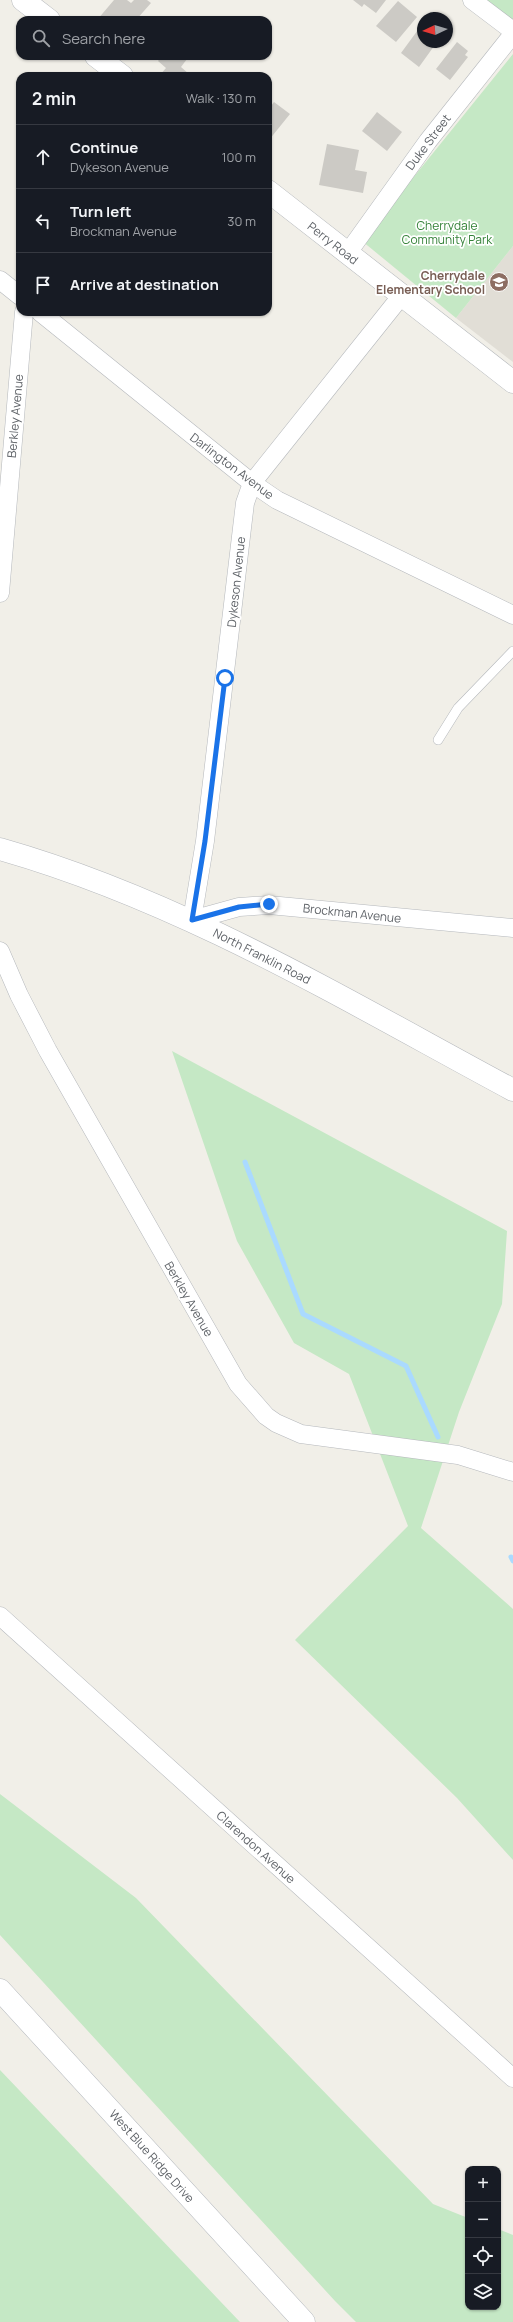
<!DOCTYPE html>
<meta charset="utf-8">
<style>
:root{--surface:#171b24;--page:#242831;--text:#f1f3f6;--muted:#9ea1a6;--line:#363941}
body{margin:0;font-family:Manrope,sans-serif;background:var(--page);color:var(--text)}
.controls{position:absolute;right:12px;bottom:12px;display:grid;overflow:hidden;border-radius:8px;box-shadow:0 1px 3px #0004}
.controls button{width:36px;height:36px;display:grid;place-items:center;padding:0;border:0;border-bottom:1px solid var(--line);background:var(--surface);color:var(--text);font:20px sans-serif}
.compass{position:absolute;left:417px;top:12px;width:36px;height:36px;border-radius:50%;background:var(--surface);box-shadow:0 1px 3px #0004;rotate:266deg}
.stop{position:absolute;width:12px;height:12px;margin:-9px;border:3px solid #1a73e8;border-radius:50%;background:#fff}
.stop.end{background:#1a73e8;border-color:#fff;box-shadow:0 1px 4px #0008}
.list{margin:0;padding:0;list-style:none}
h2{display:flex;justify-content:space-between;align-items:center;height:52px;margin:0;padding:0 16px;font-size:17px}
h2 small{font-size:13px;font-weight:400;color:var(--muted)}
.list li{display:grid;grid-template-columns:26px 1fr auto;gap:12px;align-items:center;box-sizing:border-box;height:64px;padding:0 16px;border-top:1px solid var(--line)}
.list b{display:block;font-size:15px;white-space:nowrap}
.list p{margin:0;font-size:13px;white-space:nowrap;color:var(--muted)}
.list em{font-size:13px;font-style:normal;color:var(--muted)}
.icon{flex:none;width:22px;height:22px;fill:none;stroke:currentColor;stroke-width:2;stroke-linecap:round;stroke-linejoin:round}
.map{position:relative;flex:none;width:513px;height:2322px;overflow:hidden}
.search{position:absolute;background:var(--surface);box-shadow:0 1px 3px #0004;left:16px;top:16px;width:256px;height:44px;display:flex;align-items:center;gap:10px;box-sizing:border-box;padding:0 14px;border-radius:12px;color:var(--muted);font-size:15px}
.panel{position:absolute;background:var(--surface);box-shadow:0 1px 3px #0004;left:16px;top:72px;width:256px;height:244px;border-radius:12px}
.map>svg:first-child{display:block}
.education{fill:#e1ded6}
.green{fill:#c5e8c5}
.lines{fill:none;stroke-linecap:round;stroke-linejoin:round}
.stream{stroke:#aadaff;stroke-width:5}
.building{fill:#cccac5}
.service-casing{stroke:#b5b8bc;stroke-width:10}
.minor-casing{stroke:#b5b8bc;stroke-width:19}
.tertiary-casing{stroke:#b5b8bc;stroke-width:23}
.secondary-casing{stroke:#b6babf;stroke-width:23}
.service{stroke:#fff;stroke-width:9}
.minor{stroke:#fff;stroke-width:18}
.tertiary{stroke:#fff;stroke-width:22}
.secondary{stroke:#fff;stroke-width:22}
.route{stroke:#1a73e8;stroke-width:5}
.labels{text-anchor:middle;dominant-baseline:central;stroke-width:3.5;stroke-linejoin:round;paint-order:stroke}
.street-label{font-size:12px;fill:#5f6368;stroke:#fff}
.park-label{font-size:12px;fill:#348238;stroke:#fff}
.education-label{font-size:12px;font-weight:bold;fill:#785e54;stroke:#fff;text-anchor:end}
</style>
<div class="map">
<svg width="513" height="2322" viewBox="0 0 513 2322">
<rect width="100%" height="100%" fill="#f1efe8"/>
<path class="education" d="M513,246V362L456,318Z"/>
<path class="green" d="M480,0H513V26Z
M513,54V246L456,318L362,241Z
M172,1051L507,1231L502,1304L459,1412L421,1528L513,1609V1860L457,1798L295,1640L408,1526L349,1374L294,1343L237,1241Z
M0,1794L136,1898L433,2204L468,2218V2307H498V2229L513,2235V2322H356L335,2301L0,1935Z
M0,2070L240,2322H0Z"/>
<g class="lines">
<path class="stream" d="M245,1162L303,1314L406,1366L438,1437
M511,1557L513,1561"/>
</g>
<path class="building" d="M114,0H127L131,3L134,0H147L151,3L136,20H97Z
M353,0H386L376,13L364,4L362,7Z
M398,1L417,17L396,42L376,26Z
M423,23V42H437L419,67L401,53Z
M457,42L468,51L465,55L468,57L450,80L436,69Z
M162,56H183L187,59L181,67L189,74L187,76H159L166,68L158,61Z
M274,102L290,114L269,140L268,110Z
M377,112L402,132L387,151L362,131Z
M327,144L359,150L355,170L367,172L363,193L319,185Z"/>
<g class="lines">
<g class="service-casing">
<path id="service" d="M438,740L458,708L513,651"/>
</g>
<g class="minor-casing">
<path id="minor" d="M472,0L513,31
M347,254L428,141L513,34
M0,280L20,296
M402,295L252,483L245,503L242,528L205,841L192,920L239,907L269,905L513,928
M40,312L252,483L277,500L513,615
M0,593L24,312
M0,951L19,995L48,1051L238,1384L266,1416L276,1423L301,1434L458,1455L513,1472
M0,1616L513,2078"/>
</g>
<g class="tertiary-casing">
<path id="tertiary" d="M23,0L49,20
M96,56L122,76
M268,191L513,382
M0,849C183,901 347,1001 513,1090"/>
</g>
<g class="secondary-casing">
<path id="secondary" d="M0,1990L304,2322"/>
</g>
<use href="#service" class="service"/>
<use href="#minor" class="minor"/>
<use href="#tertiary" class="tertiary"/>
<use href="#secondary" class="secondary"/>
</g>
<g class="lines">
<path class="route" d="M225,678L205,841L192,920L239,907L269,904"/>
</g>
<defs>
<g id="school-disc" transform="scale(1)"><circle r="9.5" fill="#8d6e63" stroke="#fff"/><path d="M0-5L7-2L0 1L-7-2ZM-4 1L0 2.5L4 1V4Q0 6-4 4Z" fill="#fff"/></g>
</defs>
<g fill-rule="evenodd">
<use href="#school-disc" x="499" y="282"/>
</g>
<g class="labels">
<g class="street-label">
<text transform="translate(428 142) rotate(-53)">Duke Street</text>
<text transform="translate(333 243) rotate(38)">Perry Road</text>
<text transform="translate(15 416) rotate(-85)">Berkley Avenue</text>
<text transform="translate(232 466) rotate(37)">Darlington Avenue</text>
<text transform="translate(236 582) rotate(-84)">Dykeson Avenue</text>
<text transform="translate(352 913) rotate(6)">Brockman Avenue</text>
<text transform="translate(262 956) rotate(27)">North Franklin Road</text>
<text transform="translate(189 1299) rotate(60)">Berkley Avenue</text>
<text transform="translate(256 1847) rotate(42)">Clarendon Avenue</text>
<text transform="translate(152 2156) rotate(48)">West Blue Ridge Drive</text>
</g>
<g class="park-label">
<text x="447" y="225">Cherrydale<tspan x="447" dy="14">Community Park</tspan></text>
</g>
<g class="education-label">
<text x="485" y="275">Cherrydale<tspan x="485" dy="14">Elementary School</tspan></text>
</g>
</g>
</svg>
<div class="controls">
<button>+</button>
<button>−</button>
<button><svg class="icon" aria-label="locate" viewBox="0 0 24 24"><circle cx="12" cy="12" r="6"/><path d="M12 2v4M12 18v4M2 12h4M18 12h4"/></svg></button>
<button><svg class="icon" aria-label="layers" viewBox="0 0 24 24"><path d="M12 4l9 5-9 5-9-5zM3 14l9 5 9-5"/></svg></button>
</div>
<svg class="compass" viewBox="-18 -18 36 36"><path d="M0-13l5 13h-10z" fill="#e53935"/><path d="M0 13l5-13h-10z" fill="#9ea1a6"/></svg>
<div class="stop" style="left:225px;top:678px"></div>
<div class="stop end" style="left:269px;top:904px"></div>
<div class="search"><svg class="icon" aria-label="search" viewBox="0 0 24 24"><circle cx="10" cy="10" r="6"/><path d="M15 15l6 6"/></svg>Search here</div>
<section class="panel">
<h2>2 min<small>Walk · 130 m</small></h2>
<ul class="list">
<li><svg class="icon" aria-label="ahead" viewBox="0 0 24 24"><path d="M12 20V5M6 11l6-6 6 6"/></svg><div><b>Continue</b><p>Dykeson Avenue</p></div><em>100 m</em></li>
<li><svg class="icon" aria-label="left" viewBox="0 0 24 24"><path d="M17 20v-9H6M10 6l-5 5 5 5"/></svg><div><b>Turn left</b><p>Brockman Avenue</p></div><em>30 m</em></li>
<li><svg class="icon" aria-label="arrive" viewBox="0 0 24 24"><path d="M6 21V4h12l-3 4 3 4H6"/></svg><div><b>Arrive at destination</b></div></li>
</ul>
</section>
</div>
